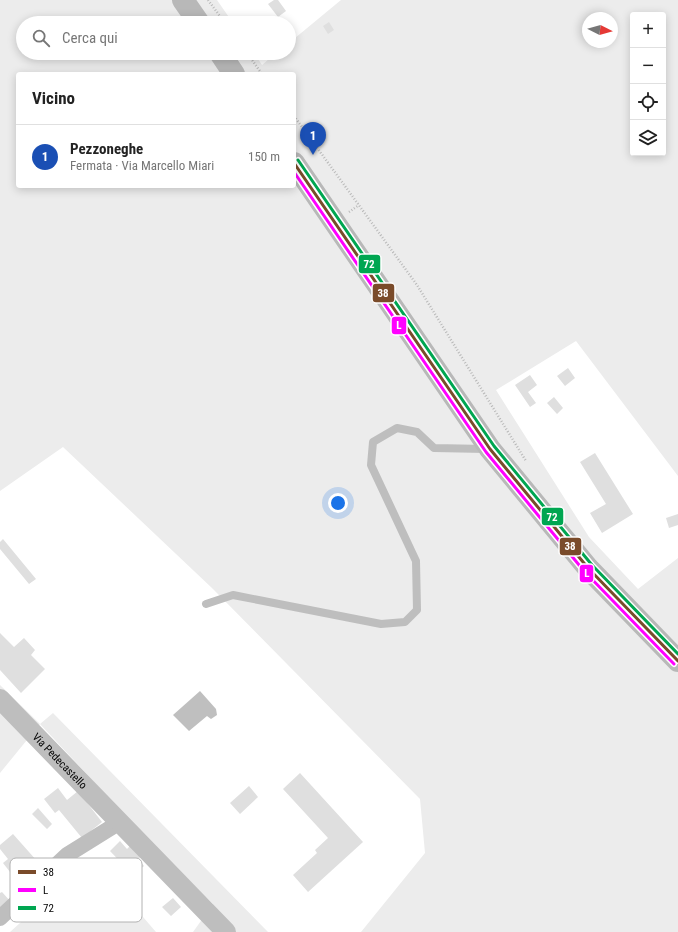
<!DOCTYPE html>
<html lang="it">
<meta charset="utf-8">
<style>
:root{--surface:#fff;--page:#f2f2f2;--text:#222;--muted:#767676;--line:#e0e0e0;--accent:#0b8043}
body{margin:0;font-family:"Roboto Condensed",sans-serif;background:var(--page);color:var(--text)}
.controls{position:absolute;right:12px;top:12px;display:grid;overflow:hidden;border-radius:4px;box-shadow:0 2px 10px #0003}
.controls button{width:36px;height:36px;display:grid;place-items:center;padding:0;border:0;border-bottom:1px solid var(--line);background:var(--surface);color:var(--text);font:20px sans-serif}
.compass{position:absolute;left:582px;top:12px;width:36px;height:36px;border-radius:50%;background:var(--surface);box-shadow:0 2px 10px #0003;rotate:96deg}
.you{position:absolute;left:338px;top:503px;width:14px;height:14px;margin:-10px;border:3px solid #fff;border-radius:50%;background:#1a73e8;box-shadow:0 0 0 6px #1a73e833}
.badge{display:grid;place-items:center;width:26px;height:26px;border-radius:50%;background:var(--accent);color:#fff;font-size:13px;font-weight:700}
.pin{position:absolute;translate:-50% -33px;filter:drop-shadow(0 1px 2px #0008)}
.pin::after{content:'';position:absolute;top:21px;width:14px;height:12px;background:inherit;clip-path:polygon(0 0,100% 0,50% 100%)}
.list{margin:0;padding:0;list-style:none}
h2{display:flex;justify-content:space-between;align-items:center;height:52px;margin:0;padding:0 16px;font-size:17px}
h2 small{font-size:13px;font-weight:400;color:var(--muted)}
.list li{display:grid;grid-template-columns:26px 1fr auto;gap:12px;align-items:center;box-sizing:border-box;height:64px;padding:0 16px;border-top:1px solid var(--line)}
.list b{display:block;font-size:15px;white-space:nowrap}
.list p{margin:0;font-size:13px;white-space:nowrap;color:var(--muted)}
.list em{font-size:13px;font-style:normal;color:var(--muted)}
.icon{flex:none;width:22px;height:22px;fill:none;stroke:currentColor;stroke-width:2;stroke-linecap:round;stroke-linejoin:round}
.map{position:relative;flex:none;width:678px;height:932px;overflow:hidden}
.search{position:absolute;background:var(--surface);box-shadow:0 2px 10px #0003;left:16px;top:16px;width:280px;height:44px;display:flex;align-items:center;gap:10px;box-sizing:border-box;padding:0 14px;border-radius:22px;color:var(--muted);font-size:15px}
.panel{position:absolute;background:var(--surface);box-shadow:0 2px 10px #0003;left:16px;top:72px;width:280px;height:116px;border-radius:4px}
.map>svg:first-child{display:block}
.green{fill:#ececec;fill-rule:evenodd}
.water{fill:#bfbfbf}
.building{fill:#dfdfdf}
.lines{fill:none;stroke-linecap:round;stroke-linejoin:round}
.path{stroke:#b9b9b9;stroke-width:2.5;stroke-dasharray:1 2;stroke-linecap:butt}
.service{stroke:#bebebe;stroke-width:8}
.minor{stroke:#bebebe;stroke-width:16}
.tertiary{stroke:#bebebe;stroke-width:20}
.secondary{stroke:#b8b8b8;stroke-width:22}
.bus-1-casing{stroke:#fff;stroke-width:6}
.bus-2-casing{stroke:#fff;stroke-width:6}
.bus-3-casing{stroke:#fff;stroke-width:6}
.bus-1{stroke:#7a4b2a;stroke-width:3}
.bus-2{stroke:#f0f;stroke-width:3}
.bus-3{stroke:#00a651;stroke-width:3}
.labels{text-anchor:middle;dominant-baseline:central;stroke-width:3;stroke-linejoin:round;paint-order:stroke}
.street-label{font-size:11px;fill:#000;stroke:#fff}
.key{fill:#fff;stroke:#b2b2b2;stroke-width:1}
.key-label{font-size:11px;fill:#000}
.line-badge{stroke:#fff;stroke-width:1.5}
.badge-label{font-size:11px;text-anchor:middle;font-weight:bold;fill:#fff}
</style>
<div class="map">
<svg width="678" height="932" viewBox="0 0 678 932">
<rect width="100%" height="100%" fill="#fff"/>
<path class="green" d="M0,0H217L233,23H23V53H254L262,65L276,53H289V43L341,0H678V476L576,341L496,390L589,537L638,589L678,558V932H361L425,853L420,799L213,589L63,447L0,491ZM633,15H663V153H633ZM588,18H612V42H588ZM18,74H294V186H18Z
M0,685L40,724L53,713L268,932H193L213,904L140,831L40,724L0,773Z
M92,858L156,932H10Z"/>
<path class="water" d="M200,691L216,709L217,715L211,719L207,716L189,731L173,715Z"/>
<path class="building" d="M274,0H278L286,11L278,17L268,4Z
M329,22L334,30L328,34L323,26Z
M568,368L575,378L565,386L557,376Z
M530,375L537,385L528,392L536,403L530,407L515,385Z
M554,397L563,408L557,414L547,403Z
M595,453L633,514L602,533L590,513L606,504L580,462Z
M678,514V525L669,528L666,518Z
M3,539L36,579L29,584L0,549V542Z
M0,633L14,647L24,638L35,650L31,655L45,669L21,693L0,670Z
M300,773L363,842L308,892L293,875L317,853L315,850L328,838L283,789Z
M249,786L258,797L240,814L230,803Z
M58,788L67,800L78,791L102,822L82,838L59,810L55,813L44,799Z
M38,808L52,824L47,829L32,814Z
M13,834L37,861L21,874L15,867L10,872L3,863L8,859L0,849V845Z
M120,841L127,849L131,845L142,856L138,859L144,866L133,875L110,851Z
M2,892L11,902L0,912V893Z
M173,898L181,907L171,916L162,907Z"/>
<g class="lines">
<path class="path" d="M208,0L225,23
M247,53L262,74
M294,116L417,285L526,461
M349,212L359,205"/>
<path class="service" d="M206,604L233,595L381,624L405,622L417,610L416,561L371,465L373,442L397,428L417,432L434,448L486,449"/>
<path class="minor" d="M0,918L67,855L120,822"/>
<path class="tertiary" id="s1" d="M0,699L226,932"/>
<path class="secondary" d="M183,0L199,23
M220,53L234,74
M294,163L490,449L588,568L678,661"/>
<g class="bus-1-casing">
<path id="bus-1" d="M294,163L490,449L588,568L678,661"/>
</g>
<g class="bus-2-casing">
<path id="bus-2" d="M294,172L486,452L584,571L674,664"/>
</g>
<g class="bus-3-casing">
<path id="bus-3" d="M298,160L494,446L592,565L678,654"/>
</g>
<use href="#bus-1" class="bus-1"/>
<use href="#bus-2" class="bus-2"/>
<use href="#bus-3" class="bus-3"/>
</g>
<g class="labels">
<g class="street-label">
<text stroke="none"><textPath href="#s1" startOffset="86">Via Pedecastello</textPath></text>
</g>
</g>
<rect x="10" y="858" width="132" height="64" rx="6" class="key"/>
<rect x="18" y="870" width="18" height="4" fill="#7a4b2a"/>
<rect x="18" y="888" width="18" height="4" fill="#f0f"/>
<rect x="18" y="906" width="18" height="4" fill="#00a651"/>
<g class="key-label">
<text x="43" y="876">38</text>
<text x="43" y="894">L</text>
<text x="43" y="912">72</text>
</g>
<g class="line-badge">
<rect x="358" y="254" width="23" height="20" rx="4" fill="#00a651"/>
<rect x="372" y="283" width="23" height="20" rx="4" fill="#7a4b2a"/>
<rect x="391" y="316" width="16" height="19" rx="4" fill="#f0f"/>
<rect x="541" y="507" width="23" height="19" rx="4" fill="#00a651"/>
<rect x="559" y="537" width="23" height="19" rx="4" fill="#7a4b2a"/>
<rect x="579" y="564" width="15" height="19" rx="4" fill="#f0f"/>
</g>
<g class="badge-label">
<text x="369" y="268">72</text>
<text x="383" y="297">38</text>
<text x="399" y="329">L</text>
<text x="552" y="521">72</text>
<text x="570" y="550">38</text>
<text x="587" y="577">L</text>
</g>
</svg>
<div class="controls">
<button>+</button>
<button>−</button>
<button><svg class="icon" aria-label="locate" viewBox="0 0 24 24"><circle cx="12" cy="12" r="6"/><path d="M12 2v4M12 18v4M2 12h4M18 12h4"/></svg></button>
<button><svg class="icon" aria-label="layers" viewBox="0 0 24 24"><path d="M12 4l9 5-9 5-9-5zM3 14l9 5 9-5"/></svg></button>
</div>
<svg class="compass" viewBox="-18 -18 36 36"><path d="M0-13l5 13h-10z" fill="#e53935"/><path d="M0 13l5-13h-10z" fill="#767676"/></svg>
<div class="you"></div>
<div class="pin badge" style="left:313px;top:155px;background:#1a4fb4">1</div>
<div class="search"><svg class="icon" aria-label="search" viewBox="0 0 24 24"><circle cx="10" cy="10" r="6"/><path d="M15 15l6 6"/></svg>Cerca qui</div>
<section class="panel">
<h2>Vicino<small></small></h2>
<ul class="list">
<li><span class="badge" style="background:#1a4fb4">1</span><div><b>Pezzoneghe</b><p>Fermata · Via Marcello Miari</p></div><em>150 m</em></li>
</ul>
</section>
</div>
